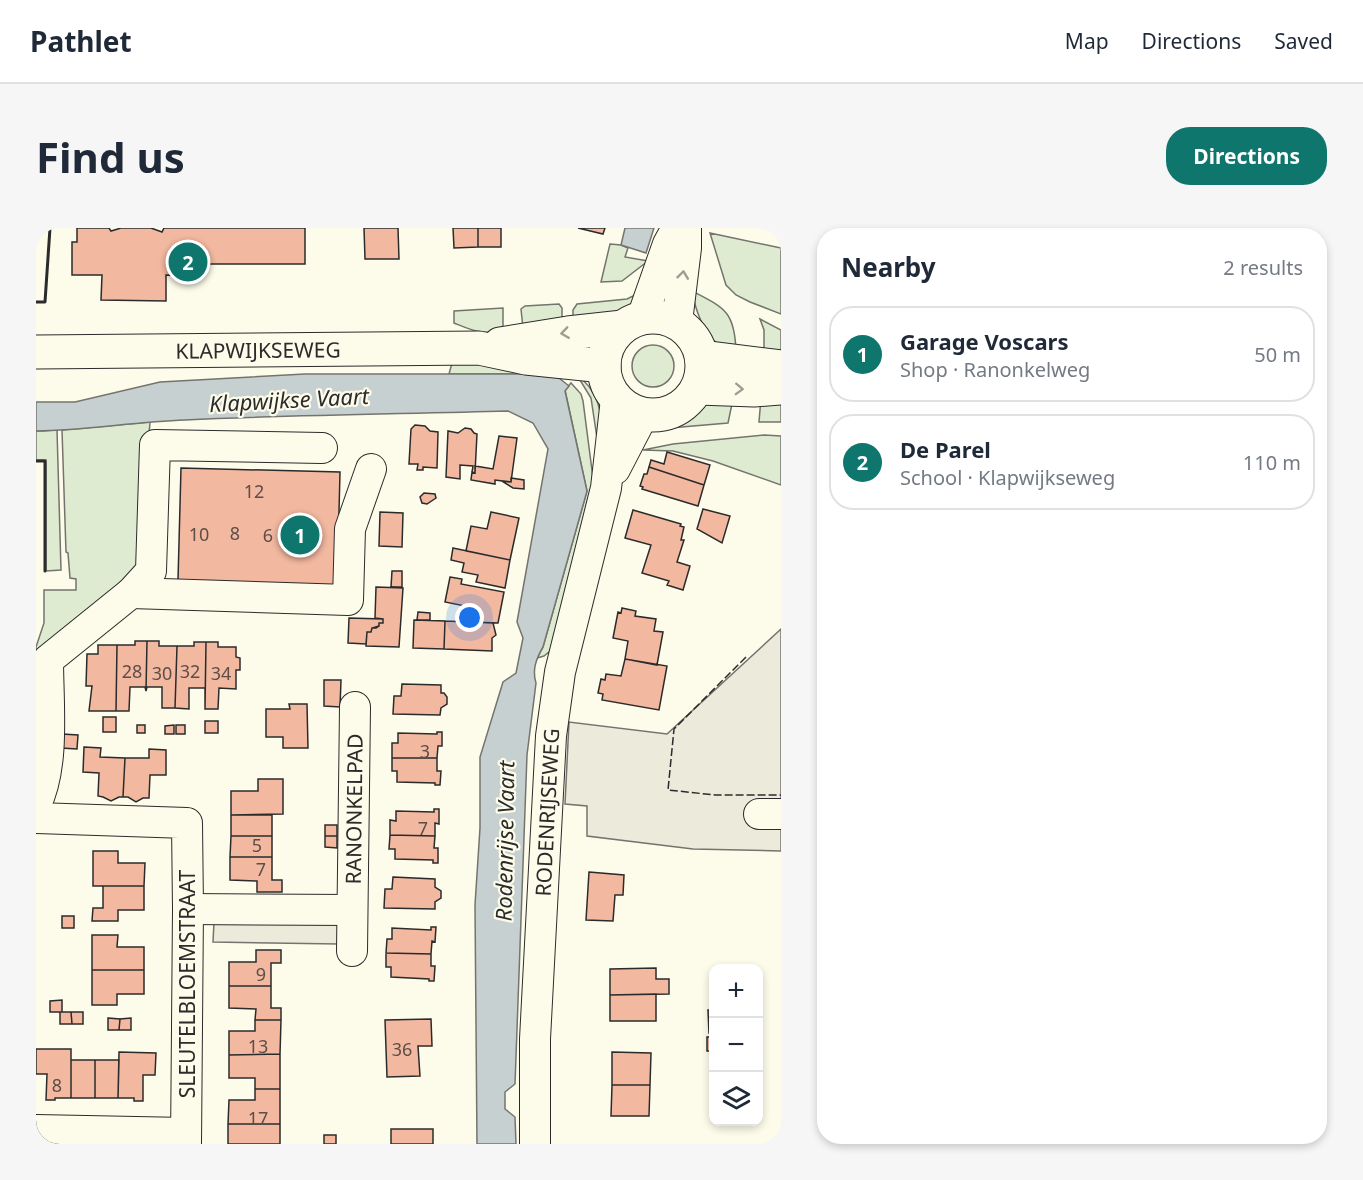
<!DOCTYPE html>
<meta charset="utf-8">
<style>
:root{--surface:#fff;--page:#f6f6f7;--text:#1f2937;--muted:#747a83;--line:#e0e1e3;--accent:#0f766e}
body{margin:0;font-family:"Noto Sans",sans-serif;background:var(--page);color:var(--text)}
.controls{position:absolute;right:18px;bottom:18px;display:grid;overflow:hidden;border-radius:12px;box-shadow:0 3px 9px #0003}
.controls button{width:54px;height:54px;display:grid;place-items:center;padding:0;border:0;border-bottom:2px solid var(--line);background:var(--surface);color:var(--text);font:30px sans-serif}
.you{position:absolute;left:434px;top:390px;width:21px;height:21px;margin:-15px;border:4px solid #fff;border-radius:50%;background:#1a73e8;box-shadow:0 0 0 9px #1a73e833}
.badge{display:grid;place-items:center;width:39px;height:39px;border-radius:50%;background:var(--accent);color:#fff;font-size:20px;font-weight:700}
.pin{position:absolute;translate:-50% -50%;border:3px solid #fff;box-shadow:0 2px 6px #0006}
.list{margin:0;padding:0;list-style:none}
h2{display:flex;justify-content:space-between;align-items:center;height:78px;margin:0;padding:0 24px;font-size:26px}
h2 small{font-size:20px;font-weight:400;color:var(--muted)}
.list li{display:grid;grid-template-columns:39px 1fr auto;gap:18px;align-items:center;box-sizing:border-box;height:96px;margin:0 12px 12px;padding:0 12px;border:2px solid var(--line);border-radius:24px}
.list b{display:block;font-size:22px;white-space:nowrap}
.list p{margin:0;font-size:20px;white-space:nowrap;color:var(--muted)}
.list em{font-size:20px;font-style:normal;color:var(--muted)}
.icon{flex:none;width:33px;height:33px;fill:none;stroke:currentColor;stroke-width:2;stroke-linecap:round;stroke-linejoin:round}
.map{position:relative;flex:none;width:745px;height:916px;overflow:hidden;border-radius:24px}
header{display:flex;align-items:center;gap:36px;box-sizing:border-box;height:84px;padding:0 30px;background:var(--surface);border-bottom:2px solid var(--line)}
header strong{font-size:28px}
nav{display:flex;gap:33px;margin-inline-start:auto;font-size:21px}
.intro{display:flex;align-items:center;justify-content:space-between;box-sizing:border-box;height:144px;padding:0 36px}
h1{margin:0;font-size:42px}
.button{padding:15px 27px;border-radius:24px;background:var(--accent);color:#fff;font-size:21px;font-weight:700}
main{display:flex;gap:36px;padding:0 36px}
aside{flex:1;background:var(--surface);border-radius:24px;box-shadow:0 3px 9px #0003}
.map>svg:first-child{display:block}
.green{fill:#deebd1;stroke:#74746e;stroke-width:1.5}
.parking{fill:#eceadb;stroke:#74746e;stroke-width:1.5}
.water{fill:#c7d0d0;stroke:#74746e;stroke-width:1.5}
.building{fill:#f2b8a0;stroke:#2b2b2b;stroke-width:1.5}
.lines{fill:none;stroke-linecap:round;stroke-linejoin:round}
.minor-casing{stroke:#2b2b2b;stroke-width:32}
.major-casing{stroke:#2b2b2b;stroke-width:35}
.minor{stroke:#fdfbea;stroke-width:30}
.major{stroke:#fdfbea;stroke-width:33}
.fence{stroke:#2b2b2b;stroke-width:1.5;stroke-dasharray:8 3;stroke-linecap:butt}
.wall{stroke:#2b2b2b;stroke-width:3}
.oneway{stroke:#9e9d94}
.labels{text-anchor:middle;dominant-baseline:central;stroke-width:4.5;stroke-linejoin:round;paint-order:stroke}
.number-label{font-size:18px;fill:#5d4e48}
.street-label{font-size:21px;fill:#2b2b2b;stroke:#fdfbea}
.water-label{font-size:22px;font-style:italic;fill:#2b2b2b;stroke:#fdfbea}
</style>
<header>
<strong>Pathlet</strong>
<nav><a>Map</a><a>Directions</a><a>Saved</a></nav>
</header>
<div class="intro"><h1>Find us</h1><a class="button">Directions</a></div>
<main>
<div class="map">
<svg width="745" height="916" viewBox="0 0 745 916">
<rect width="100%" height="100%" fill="#fdfbea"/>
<path class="green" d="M674,5L745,20V86L714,74L700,67L690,57Z
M574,16L585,17L592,20L589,29L612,33L586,53L565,54Z
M656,63C689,80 699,84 700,124C695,121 687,120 682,116C667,105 659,80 656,63Z
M601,66L603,72L586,84L537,95V82L541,76L591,71Z
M523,76L526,80V96L487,100L485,81L489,78Z
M467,80V98C453,111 433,101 418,95V83Z
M724,91L745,102V130L728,127V102Z
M596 138a21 21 0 1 1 42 0a21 21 0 1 1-42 0Z
M416,135L468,136L518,146H413Z
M546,151C570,173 566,201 564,230L555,170L544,152Z
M535,155L545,166L547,173L558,258L514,423L508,428L501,430L507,419L551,263L529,162Z
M725,170L745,171V194H723Z
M697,171L692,195L622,201L652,190L670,176Z
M114,194L102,345L3,427L0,547V419L8,395V362H40V351L34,350L32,325L30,324L26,202Z
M21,202L25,342L10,343V232H0V203Z
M728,207L745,208V257L677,233L637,223L607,222L637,216Z"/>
<path class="parking" d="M745,401V623L657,621L551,608V578L529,576L533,494L631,506Z
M178,694L303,696V716L177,714Z"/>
<path class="water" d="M589,0H618L610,25L585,17Z
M269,146H518L533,158L529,163L551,263L507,419C500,431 496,442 500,455L491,527L479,856L469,864V881L479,889L480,916H441L439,677L444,600V529L467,454L480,445L487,410L481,394L512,221L497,195L472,183C365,186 256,187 149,192C97,194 51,202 0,203V174H39L124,154Z"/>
<path class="building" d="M41,0H73L75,3L85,0H115L126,4L128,0H269V36H162L161,48L130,47V73L65,72L66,47H36V14H41Z
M328,0H362L363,31H329Z
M417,0H442V19L418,20Z
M442,0H465V19H442Z
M542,0H569L567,6Z
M379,197L389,198L394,203L402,204L401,240L387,239V242H381L382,236H373L375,201Z
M429,200L435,201L438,205L441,206L439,245L436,244L437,238L424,237V251L410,249L412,203L422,205Z
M463,208L481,210L475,254L459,252V256L435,252L436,244L439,245V238L457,241Z
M631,224L674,237L668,257L613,239L615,232L628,236Z
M613,239L668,257L662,278L606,261L607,259L604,258L608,246H611Z
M145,240L304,244L301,363L142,352Z
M475,250L488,252V261L477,260L466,253L475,254Z
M388,265L399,266L400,270L391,276L386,275L384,269Z
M667,281L694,288L686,315L661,301Z
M597,282L645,296L644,298L648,299L645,312H648L641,334L654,338L647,362L631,357L633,353L606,345L615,317L589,310Z
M344,284L367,285L366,319L343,318Z
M455,284L483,290L474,332L430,323L435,298L451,301Z
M417,320L474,332L469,360L440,354L442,347L426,344L428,335L415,332Z
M356,343H366V359H355Z
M414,349L426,351L425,356L468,364L462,395L434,394V379L409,374Z
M340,359L367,360L363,419L330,418L331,404H335L336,400H340L343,398V395H347V391L339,390Z
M586,380L600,383L599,388L620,391L618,403L627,404L621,437L589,431L592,413L577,410L582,384L585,385Z
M382,384L394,385V392H381Z
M313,390L347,391V395H343V398L336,400L335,404H331L330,416L312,415Z
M378,392L409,393L408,421L377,420Z
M409,393L457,395L460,407L456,410V423L408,421Z
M99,413H111L110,463L109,459H94L93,483H80L81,417H99Z
M111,413H123V418H141L139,480H126V459H111L110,463Z
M158,414H170L169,481V460H153V481L139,480L141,418H158Z
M170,414H182V419H200V429L204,430V442H200V461L183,460L182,481H169Z
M62,417H81L80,483H53L56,458H50L51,426H62Z
M589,431L631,438L623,482L566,472L567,466L562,465L565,451L569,452L570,446L585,448Z
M288,452H305L304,479L288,478Z
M366,456L405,457V465H408L411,469V476L405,480L404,487L357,486L358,468H365Z
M253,476H271L272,520H247V509H230V481H254Z
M67,489H80V504H67Z
M169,493H182V505H169Z
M101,497H109V505H101Z
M138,497V506H129V498Z
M140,497H149V506H140Z
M401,504H406V518H402L401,530H356V515H362V505L401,506Z
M26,506L42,507L41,521L25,520Z
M48,519L65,520L64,529L89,530L87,569H83L75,573L67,569L62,568L63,545L47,544Z
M113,521L130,522V547H114L113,570H107L100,574L92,569H87L89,530H113Z
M356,530H401V543H405L404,557H399V555L361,554V543H356Z
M222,551H247V586L195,587V563H222Z
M398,581H403V596L399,595V608L354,607V592L360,593V583L398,584Z
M195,587H236V608H195Z
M289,597H301V608H289Z
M354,607L399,608L398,620H402V635H397V632L359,631V621H353Z
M195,608H236V629H194Z
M289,608H301V620L289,619Z
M57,623H82V635H109L108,658H57Z
M194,629H236V652H246V664H221V653L194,652Z
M553,644L588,647L587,667H579L577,693L550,692Z
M357,649L399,651V659L405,663V670L399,674V681L348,680L349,661H356Z
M67,658H108V682H82V693H56L57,680H67Z
M26,688H38V700H26Z
M395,699H400L399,714L396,713L395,726L350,725L351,711H356V700L395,702Z
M56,707H82L81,719H108V742H56Z
M220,722H245V735H235V758H193V734H220Z
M350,725L395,726V738H399L398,753H393V751L355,749V739H350Z
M620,740V751H633V766L574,767V741Z
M56,742H108V766H81V777H56Z
M193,758H235V780H245V792H219L220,781L193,780Z
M620,766V793H574V767Z
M26,772V784H14V773Z
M672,782H678V805H673Z
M24,784H35L36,796H24Z
M35,784H47V796H36Z
M72,790L84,791L83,802H72Z
M95,790V802H83L84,791Z
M395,791L396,818H382L384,848L351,849L349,792Z
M219,792H245L244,826L193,827V803H219Z
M671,809H678V823H671Z
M0,821H35V870H19V872H10L11,846H0Z
M83,824L120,825L119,847H107V873H98V870H82Z
M576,824L615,825L614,857H576Z
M244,826V861H219V850H193V827Z
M35,832H59V870H35Z
M59,832H83L82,870H59Z
M576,857H614L613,888H575Z
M219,861H244V896H192L193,872H219Z
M192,896H244V916H192Z
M355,901H397V916H355Z
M288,907H300V916H288Z"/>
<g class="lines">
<g class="minor-casing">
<g id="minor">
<path d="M606,90L632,16L641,0"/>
<path d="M641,94L650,20V0"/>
<path d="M579,241L607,187"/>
<path d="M95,365L312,372L314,301L335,241"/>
<path d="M0,576C19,538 12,474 12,432L95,365L115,343L119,217L286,220"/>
<path d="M723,586H745"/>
<path d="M0,590L151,595L152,681L150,916"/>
<path d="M152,681L316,682"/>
<path id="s1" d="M316,723L319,479"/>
<path d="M0,902L150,905"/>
<path id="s2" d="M499,916V811L515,508L524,444L570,260L580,171"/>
</g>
</g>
<g class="major-casing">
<g id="major">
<circle cx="617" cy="138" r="49"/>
<path d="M464,116L532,105L587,99"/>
<path id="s3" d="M0,124L443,120L490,130L568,138"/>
<path d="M666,129L745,139"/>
<path d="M662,160L718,162L745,160"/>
</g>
</g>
<use href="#minor" class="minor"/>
<use href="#major" class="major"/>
<path class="fence" d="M743,0L745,1
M710,429L638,501L632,562L679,567H745"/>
<path class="wall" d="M0,74H9L14,0
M0,233H9V343"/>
</g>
<defs><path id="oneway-chevron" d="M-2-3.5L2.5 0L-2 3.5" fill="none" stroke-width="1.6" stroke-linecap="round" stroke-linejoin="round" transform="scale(1.5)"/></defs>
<g class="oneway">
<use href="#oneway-chevron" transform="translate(647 47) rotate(-83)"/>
<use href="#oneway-chevron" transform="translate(529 105) rotate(172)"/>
<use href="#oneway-chevron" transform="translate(703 161) rotate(2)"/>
</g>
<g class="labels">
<g class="number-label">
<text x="218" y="263">12</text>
<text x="199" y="305">8</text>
<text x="163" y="306">10</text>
<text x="232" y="307">6</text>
<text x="96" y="443">28</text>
<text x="154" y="443">32</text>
<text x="126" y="445">30</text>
<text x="185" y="445">34</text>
<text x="389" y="523">3</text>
<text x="387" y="600">7</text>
<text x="221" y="617">5</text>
<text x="225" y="641">7</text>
<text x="225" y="746">9</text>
<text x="222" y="818">13</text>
<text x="366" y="821">36</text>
<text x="21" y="857">8</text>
<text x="222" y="890">17</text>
</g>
<g class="street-label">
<text stroke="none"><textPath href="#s3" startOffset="222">KLAPWIJKSEWEG</textPath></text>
<text stroke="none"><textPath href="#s1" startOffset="142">RANONKELPAD</textPath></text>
<text stroke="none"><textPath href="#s2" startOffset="332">RODENRIJSEWEG</textPath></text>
<text transform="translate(151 756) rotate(-90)">SLEUTELBLOEMSTRAAT</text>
</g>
<g class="water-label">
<text transform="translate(253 171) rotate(-3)">Klapwijkse Vaart</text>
<text transform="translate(468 613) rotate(-89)">Rodenrijse Vaart</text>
</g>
</g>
</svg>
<div class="controls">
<button>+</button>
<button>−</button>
<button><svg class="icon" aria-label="layers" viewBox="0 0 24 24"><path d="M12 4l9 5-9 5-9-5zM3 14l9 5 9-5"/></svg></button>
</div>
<div class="you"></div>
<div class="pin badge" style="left:264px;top:307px">1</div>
<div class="pin badge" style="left:152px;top:34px">2</div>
</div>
<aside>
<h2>Nearby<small>2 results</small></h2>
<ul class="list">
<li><span class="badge">1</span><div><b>Garage Voscars</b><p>Shop · Ranonkelweg</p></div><em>50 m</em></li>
<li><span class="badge">2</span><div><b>De Parel</b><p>School · Klapwijkseweg</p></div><em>110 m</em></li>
</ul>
</aside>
</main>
